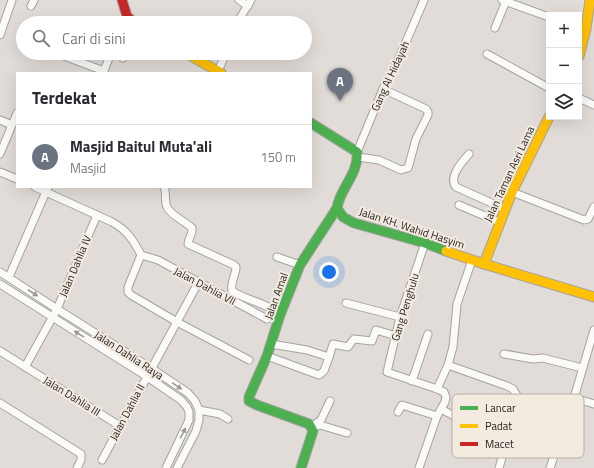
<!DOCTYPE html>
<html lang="id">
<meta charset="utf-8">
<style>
:root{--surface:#fff;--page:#f7f7f7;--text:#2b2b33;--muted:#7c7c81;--line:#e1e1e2;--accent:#b45309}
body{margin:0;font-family:"Titillium Web",sans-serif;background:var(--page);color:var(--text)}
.controls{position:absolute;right:12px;top:12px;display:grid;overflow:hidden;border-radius:0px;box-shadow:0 4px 16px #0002}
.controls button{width:36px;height:36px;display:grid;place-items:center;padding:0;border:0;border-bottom:1px solid var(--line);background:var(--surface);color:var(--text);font:20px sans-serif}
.you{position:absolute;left:329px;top:272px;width:14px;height:14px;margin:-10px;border:3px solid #fff;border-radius:50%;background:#1a73e8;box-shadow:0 0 0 6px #1a73e833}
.badge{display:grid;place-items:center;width:26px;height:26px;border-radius:50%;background:var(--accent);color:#fff;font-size:13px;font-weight:700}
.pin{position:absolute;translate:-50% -33px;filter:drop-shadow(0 1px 2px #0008)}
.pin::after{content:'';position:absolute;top:21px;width:14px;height:12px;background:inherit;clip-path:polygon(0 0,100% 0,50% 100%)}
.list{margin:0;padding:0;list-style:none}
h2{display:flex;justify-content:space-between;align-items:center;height:52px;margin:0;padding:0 16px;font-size:17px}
h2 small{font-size:13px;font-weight:400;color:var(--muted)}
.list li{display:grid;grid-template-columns:26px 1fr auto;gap:12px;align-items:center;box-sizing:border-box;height:64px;padding:0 16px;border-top:1px solid var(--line)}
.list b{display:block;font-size:15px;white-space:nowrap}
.list p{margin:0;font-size:13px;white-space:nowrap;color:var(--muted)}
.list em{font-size:13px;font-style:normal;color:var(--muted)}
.icon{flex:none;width:22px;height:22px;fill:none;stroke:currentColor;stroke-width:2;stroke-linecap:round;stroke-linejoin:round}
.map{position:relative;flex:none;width:594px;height:468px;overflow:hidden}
.search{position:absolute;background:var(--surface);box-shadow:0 4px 16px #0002;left:16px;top:16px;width:296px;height:44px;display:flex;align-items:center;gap:10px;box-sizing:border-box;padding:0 14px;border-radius:22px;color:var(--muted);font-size:15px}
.panel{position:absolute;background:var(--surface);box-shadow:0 4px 16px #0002;left:16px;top:72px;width:296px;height:116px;border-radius:0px}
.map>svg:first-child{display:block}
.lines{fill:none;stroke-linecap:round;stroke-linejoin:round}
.street-casing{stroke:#a6a29e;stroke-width:9}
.fast-casing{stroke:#a6a29e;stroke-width:11}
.slow-casing{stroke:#a6a29e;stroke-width:11}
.jam-casing{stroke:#a6a29e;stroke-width:11}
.street{stroke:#fafaf9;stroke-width:7}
.fast{stroke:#4caf50;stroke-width:9}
.slow{stroke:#ffc107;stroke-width:9}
.jam{stroke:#c62828;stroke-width:9}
.oneway{fill:#9b9a97}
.labels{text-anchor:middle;stroke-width:4;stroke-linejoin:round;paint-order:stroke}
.street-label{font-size:11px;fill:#272420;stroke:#f3ebe0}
.key{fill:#f3ebe0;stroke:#b6afa6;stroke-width:1}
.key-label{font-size:11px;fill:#272420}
</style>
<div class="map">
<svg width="594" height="468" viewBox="0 0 594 468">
<rect width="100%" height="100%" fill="#e1dcd7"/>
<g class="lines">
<!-- street casing -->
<g class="street-casing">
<g id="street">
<polyline points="239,0 248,6"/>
<polyline points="502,0 549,17"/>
<polyline points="31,6 34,0"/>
<polyline points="237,23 251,0"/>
<polyline points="495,28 506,1"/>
<polyline points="0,35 12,0"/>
<polyline points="56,53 104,71"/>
<polyline points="487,54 549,88"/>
<polyline points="123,58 125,53"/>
<polyline points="218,71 226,53"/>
<polyline points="103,73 111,53"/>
<polyline points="579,98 594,105"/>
<polyline points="0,120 12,125"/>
<polyline points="357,152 383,89 399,58 424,0"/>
<polyline points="0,154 17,113"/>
<path d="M469,154C462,162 448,177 456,187L505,209"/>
<polyline points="358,157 379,160 401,170 408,168 416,139 428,115 428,112 426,109 383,89"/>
<polyline points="0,172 17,179"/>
<path d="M35,187L112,222C127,230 134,241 141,255L128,287V292L131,295L177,322L249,360"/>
<path d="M164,187C167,193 164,201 167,207C171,216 185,221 192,228C193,235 188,238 188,244L234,265L236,267C236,275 230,282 232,291C247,301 266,302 280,315"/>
<polyline points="512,192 584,220 588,219 594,207"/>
<polyline points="459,205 499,222"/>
<polyline points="141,255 158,260 267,319"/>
<polyline points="277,257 300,265"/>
<polyline points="0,272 57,309 151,368 188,393 195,401 199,410 199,420 196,431 177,468"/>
<polyline points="9,277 48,187"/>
<polyline points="0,284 146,376 181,400 187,407 189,412 189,420 166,468"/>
<polyline points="346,303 400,317"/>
<polyline points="271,344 307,350 329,357 333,344 348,347 354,339 372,341 376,330 396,336"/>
<polyline points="0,351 120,426"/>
<polyline points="504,354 533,359 543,358 582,368"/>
<polyline points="267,356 319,375 324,371 329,357"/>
<polyline points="448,365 507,386 513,389 519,399 499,468"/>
<polyline points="25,367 57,309 97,215"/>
<polyline points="412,381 428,334"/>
<polyline points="437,389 448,365 453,347 457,304 472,260"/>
<polyline points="574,398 594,404"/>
<polyline points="519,399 566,421"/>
<polyline points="0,403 81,454 81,460 77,468"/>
<polyline points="441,409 469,424 509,435"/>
<polyline points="199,410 220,414 228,419"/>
<polyline points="398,412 402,405 437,416"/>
<polyline points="314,425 321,420 330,401"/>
<polyline points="311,428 320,425 347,433"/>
<polyline points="507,442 554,456"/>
<polyline points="102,460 198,283"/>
<polyline points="419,468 437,416 445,402 446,397 444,392 437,389 387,372 400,317 425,243"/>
<polyline points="550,468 574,398 594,330"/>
</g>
</g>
<!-- fast casing -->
<g class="fast-casing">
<g id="fast">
<path d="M311,123L357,152C359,174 340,188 337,208L343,217L354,223L425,243L446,251"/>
<polyline points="301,468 313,431 309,424 257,405 249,401 249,397 267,356 280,315 300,265 337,208"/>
</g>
</g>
<!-- slow casing -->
<g class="slow-casing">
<g id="slow">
<polyline points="186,53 221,73"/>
<polyline points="579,56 586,29 590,0"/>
<polyline points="446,251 484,264 594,297"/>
<polyline points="484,264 512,192 549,117"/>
</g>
</g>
<!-- jam casing -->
<g class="jam-casing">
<polyline id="jam" points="122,0 127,16 134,23"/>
</g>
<!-- street -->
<use href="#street" class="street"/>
<!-- fast -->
<use href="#fast" class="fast"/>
<!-- slow -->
<use href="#slow" class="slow"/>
<!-- jam -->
<use href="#jam" class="jam"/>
</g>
<!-- one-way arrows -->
<defs><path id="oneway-solid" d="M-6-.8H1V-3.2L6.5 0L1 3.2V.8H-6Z"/></defs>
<g class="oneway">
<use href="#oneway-solid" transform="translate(33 293) rotate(33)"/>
<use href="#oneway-solid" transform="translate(79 334) rotate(-148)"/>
<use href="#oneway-solid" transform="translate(177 386) rotate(35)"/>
<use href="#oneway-solid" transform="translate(183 433) rotate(-63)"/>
</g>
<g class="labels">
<!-- street labels -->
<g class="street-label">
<text transform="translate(390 76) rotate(-65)" y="4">Gang Al Hidayah</text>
<text transform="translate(509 174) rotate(-65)" y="4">Jalan Taman Asri Lama</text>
<text transform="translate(412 228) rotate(18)" y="4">Jalan KH. Wahid Hasyim</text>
<text transform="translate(75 266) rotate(-67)" y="4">Jalan Dahlia IV</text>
<text transform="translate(205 286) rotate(28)" y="4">Jalan Dahlia VII</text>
<text transform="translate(276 296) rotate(-70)" y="4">Jalan Amal</text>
<text transform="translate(405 307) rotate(-73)" y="4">Gang Penghulu</text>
<text transform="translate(129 355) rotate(33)" y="4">Jalan Dahlia Raya</text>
<text transform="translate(72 396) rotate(32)" y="4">Jalan Dahlia III</text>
<text transform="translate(127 412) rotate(-62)" y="4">Jalan Dahlia II</text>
</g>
</g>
<!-- legend -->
<rect x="452" y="394" width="132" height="64" rx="6" class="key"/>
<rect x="460" y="406" width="18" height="4" fill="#4caf50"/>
<rect x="460" y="424" width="18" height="4" fill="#ffc107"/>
<rect x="460" y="442" width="18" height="4" fill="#c62828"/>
<g class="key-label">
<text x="485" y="412">Lancar</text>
<text x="485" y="430">Padat</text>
<text x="485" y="448">Macet</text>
</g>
</svg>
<div class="controls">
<button>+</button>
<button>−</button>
<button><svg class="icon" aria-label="layers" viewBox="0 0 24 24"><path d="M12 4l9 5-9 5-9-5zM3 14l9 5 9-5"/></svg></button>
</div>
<div class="you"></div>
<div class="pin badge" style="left:340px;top:101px;background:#6b7280">A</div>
<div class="search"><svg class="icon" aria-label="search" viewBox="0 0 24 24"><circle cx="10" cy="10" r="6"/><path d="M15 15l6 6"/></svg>Cari di sini</div>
<section class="panel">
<h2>Terdekat<small></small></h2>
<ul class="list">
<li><span class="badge" style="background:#6b7280">A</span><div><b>Masjid Baitul Muta'ali</b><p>Masjid</p></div><em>150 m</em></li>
</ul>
</section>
</div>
